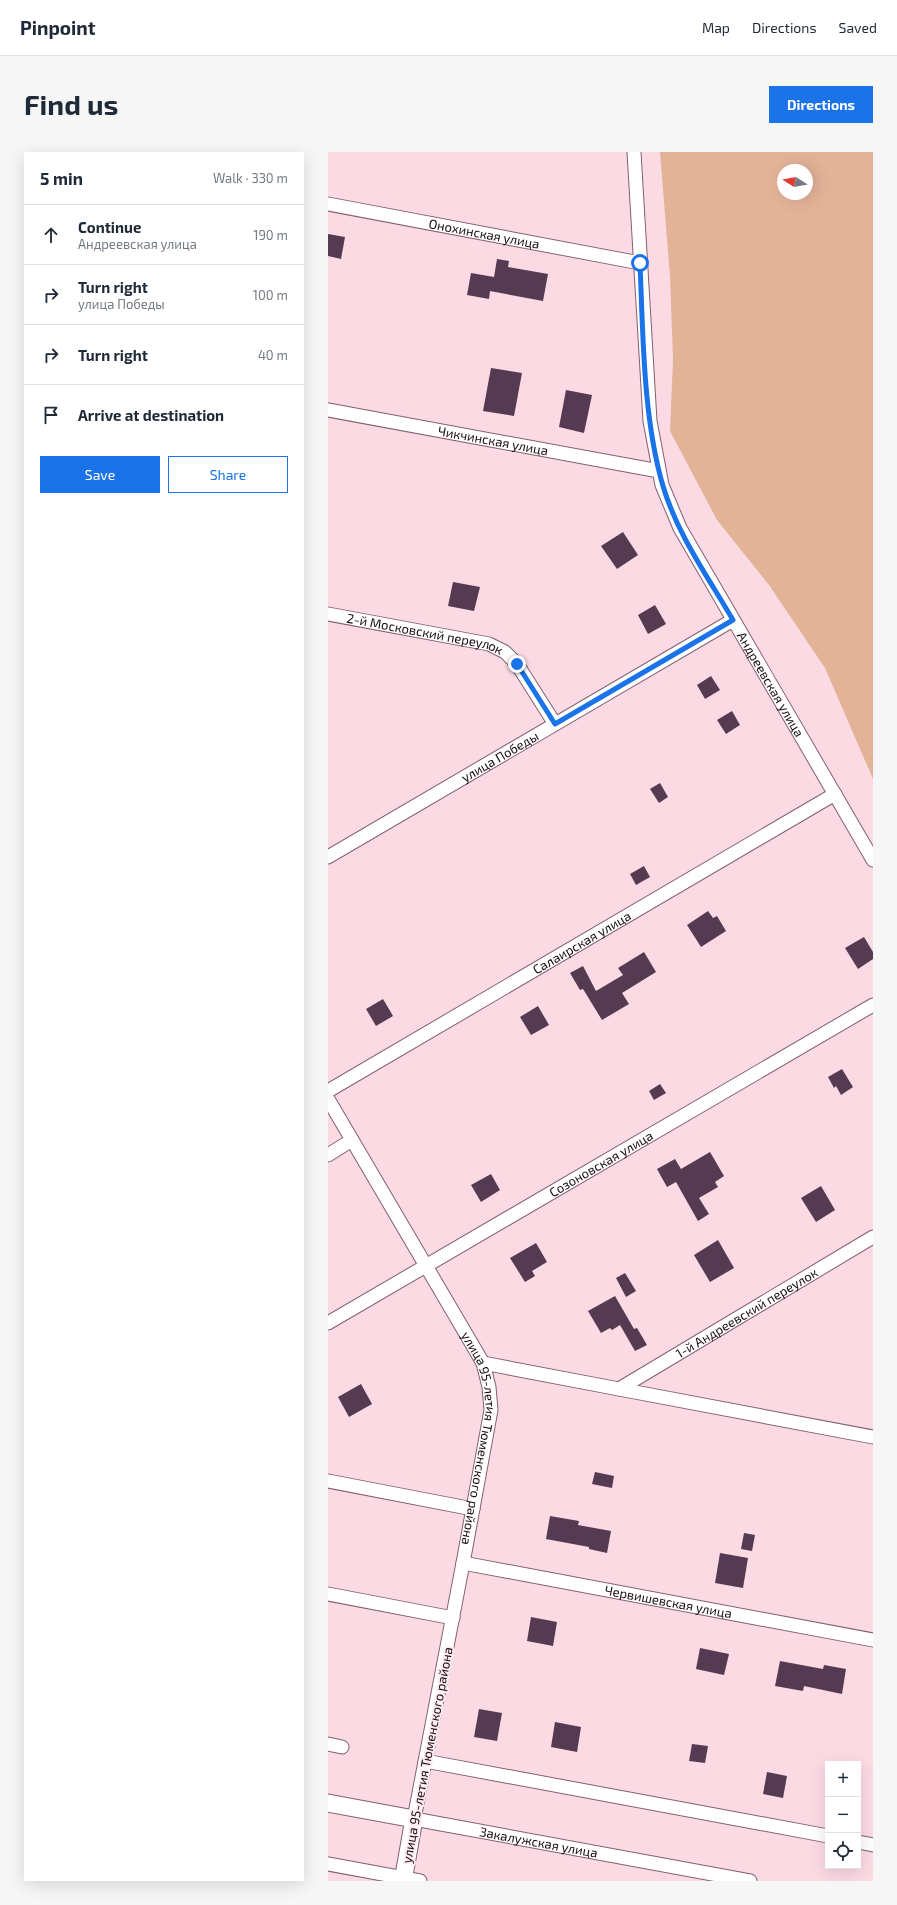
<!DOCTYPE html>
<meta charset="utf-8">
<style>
:root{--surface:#fff;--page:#f6f6f7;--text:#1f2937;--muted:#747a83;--line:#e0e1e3;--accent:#1a73e8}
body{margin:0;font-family:"Exo 2",sans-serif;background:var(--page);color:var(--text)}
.controls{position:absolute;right:12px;bottom:12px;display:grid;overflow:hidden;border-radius:0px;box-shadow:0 4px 16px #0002}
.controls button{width:36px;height:36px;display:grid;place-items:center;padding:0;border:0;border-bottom:1px solid var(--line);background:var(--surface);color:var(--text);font:20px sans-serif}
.compass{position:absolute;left:449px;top:12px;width:36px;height:36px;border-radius:50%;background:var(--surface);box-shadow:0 4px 16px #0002;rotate:281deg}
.stop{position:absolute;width:12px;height:12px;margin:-9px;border:3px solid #1a73e8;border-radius:50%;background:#fff}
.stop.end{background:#1a73e8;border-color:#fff;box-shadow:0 1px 4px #0008}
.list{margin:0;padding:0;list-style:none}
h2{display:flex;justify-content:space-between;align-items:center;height:52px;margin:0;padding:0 16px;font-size:17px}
h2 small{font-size:13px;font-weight:400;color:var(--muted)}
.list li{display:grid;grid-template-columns:26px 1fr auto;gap:12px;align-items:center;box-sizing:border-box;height:60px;padding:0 16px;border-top:1px solid var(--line)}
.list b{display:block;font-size:15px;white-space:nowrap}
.list p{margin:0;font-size:13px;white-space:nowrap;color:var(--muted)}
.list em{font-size:13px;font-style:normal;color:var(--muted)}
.actions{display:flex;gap:8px;padding:12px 16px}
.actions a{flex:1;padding:9px 0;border:1px solid var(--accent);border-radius:0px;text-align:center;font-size:14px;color:var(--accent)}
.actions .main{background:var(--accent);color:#fff}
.icon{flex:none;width:22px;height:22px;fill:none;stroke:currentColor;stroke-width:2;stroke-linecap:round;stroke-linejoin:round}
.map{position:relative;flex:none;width:545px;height:1729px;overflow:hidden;border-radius:0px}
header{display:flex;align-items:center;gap:24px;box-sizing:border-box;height:56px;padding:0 20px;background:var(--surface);border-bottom:1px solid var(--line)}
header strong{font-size:19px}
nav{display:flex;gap:22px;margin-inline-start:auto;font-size:14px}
.intro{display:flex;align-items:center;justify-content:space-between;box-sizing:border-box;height:96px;padding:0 24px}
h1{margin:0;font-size:28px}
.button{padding:10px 18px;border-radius:0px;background:var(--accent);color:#fff;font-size:14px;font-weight:700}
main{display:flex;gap:24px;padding:0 24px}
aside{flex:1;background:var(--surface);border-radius:0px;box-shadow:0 4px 16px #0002}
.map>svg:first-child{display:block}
.green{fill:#e3b398;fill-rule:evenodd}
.building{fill:#543b51}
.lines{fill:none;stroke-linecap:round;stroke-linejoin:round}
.minor-casing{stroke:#83606b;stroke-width:15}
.tertiary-casing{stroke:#83606b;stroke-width:19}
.minor{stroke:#fff;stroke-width:13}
.tertiary{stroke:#fff;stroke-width:17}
.route{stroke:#1a73e8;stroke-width:5}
.labels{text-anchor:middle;stroke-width:4;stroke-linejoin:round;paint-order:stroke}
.street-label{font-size:13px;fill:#190c10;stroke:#fdecf1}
</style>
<header>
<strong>Pinpoint</strong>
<nav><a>Map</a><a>Directions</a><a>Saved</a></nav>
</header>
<div class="intro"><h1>Find us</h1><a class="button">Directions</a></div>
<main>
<aside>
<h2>5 min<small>Walk · 330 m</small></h2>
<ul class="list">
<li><svg class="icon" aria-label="ahead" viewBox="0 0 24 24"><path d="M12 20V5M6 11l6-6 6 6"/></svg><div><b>Continue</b><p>Андреевская улица</p></div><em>190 m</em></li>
<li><svg class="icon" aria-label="right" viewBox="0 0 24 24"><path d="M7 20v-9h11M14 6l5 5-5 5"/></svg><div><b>Turn right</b><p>улица Победы</p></div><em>100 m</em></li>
<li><svg class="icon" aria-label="right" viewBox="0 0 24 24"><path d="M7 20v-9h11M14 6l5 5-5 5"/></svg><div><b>Turn right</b></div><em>40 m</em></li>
<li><svg class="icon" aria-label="arrive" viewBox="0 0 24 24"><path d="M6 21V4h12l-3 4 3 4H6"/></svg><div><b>Arrive at destination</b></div></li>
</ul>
<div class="actions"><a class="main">Save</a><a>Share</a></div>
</aside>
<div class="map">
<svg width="545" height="1729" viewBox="0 0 545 1729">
<rect width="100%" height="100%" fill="#fbdae4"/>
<!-- green -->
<path class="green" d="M332,0H545V627L497,516L441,433L389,368L342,279L345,208L342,124ZM455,18H479V42H455Z"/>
<!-- building -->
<g class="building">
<polygon points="0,82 17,85 13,107 0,104"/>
<polygon points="169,107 181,109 180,115 220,122 215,149 162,139 161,147 139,143 143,121 166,125"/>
<polygon points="163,216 194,221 186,264 155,259"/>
<polygon points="238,238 264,243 256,281 231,275"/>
<polygon points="295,380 310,403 289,417 273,394"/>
<polygon points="125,430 152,435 146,459 120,454"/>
<polygon points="327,453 338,472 320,482 310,463"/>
<polygon points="383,524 392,538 377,547 369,533"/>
<polygon points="404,559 412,573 398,582 389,568"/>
<polygon points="332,631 340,645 331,651 322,637"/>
<polygon points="316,714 322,725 308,733 302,722"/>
<polygon points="380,759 385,766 389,764 398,779 373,795 359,773"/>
<polygon points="536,785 545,800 545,807 530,817 517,796"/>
<polygon points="316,800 328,820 294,841 301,852 274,868 255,837 252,838 242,821 255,814 268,839 295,823 290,816"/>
<polygon points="55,847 65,864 48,874 38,857"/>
<polygon points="210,854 221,873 203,883 192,865"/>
<polygon points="514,917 525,935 513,943 508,934 506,936 500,925"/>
<polygon points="332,932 338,941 326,948 321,939"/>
<polygon points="382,1000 396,1024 387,1030 390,1035 371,1046 381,1062 370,1069 348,1030 339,1035 329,1017 347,1007 353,1017"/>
<polygon points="163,1022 172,1038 153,1050 143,1033"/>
<polygon points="493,1034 507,1058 488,1070 473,1046"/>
<polygon points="390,1088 406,1116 382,1130 366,1103"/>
<polygon points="208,1091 219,1110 204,1119 207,1124 197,1130 182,1106"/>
<polygon points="297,1121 308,1139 298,1145 288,1126"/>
<polygon points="287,1144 306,1177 309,1176 319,1193 307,1199 292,1173 284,1178 282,1176 273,1181 260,1159"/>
<polygon points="33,1232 44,1252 21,1265 10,1245"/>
<polygon points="267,1320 286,1324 284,1336 264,1332"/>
<polygon points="222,1364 251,1369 250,1373 283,1379 279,1401 261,1397 261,1395 218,1387"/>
<polygon points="416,1381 427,1383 424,1399 413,1397"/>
<polygon points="392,1401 420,1406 415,1436 387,1431"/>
<polygon points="203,1465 229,1470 225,1494 199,1489"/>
<polygon points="372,1496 401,1502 396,1523 368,1517"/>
<polygon points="452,1509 495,1517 496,1513 518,1517 514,1542 476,1534 475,1539 447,1534"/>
<polygon points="151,1557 174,1561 169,1589 146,1585"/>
<polygon points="227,1570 253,1575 249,1600 223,1595"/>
<polygon points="364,1592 380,1594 377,1611 361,1609"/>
<polygon points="439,1620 459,1624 455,1646 435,1642"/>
</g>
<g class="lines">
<!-- minor casing -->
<g class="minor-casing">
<g id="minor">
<path id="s1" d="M306,0L322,269L334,333L352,376L545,708"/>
<path id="s2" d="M0,52L312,111"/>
<path id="s3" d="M0,258L331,319"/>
<path id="s4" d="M0,462L161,492L177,500L189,512L227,572"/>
<path id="s5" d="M0,705L405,468"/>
<path id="s6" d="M0,939L507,642"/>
<path id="s7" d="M0,947L155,1211L161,1235L163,1258L135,1411L86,1667L422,1729"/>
<polyline points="0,1003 24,988"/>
<path id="s8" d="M0,1171L545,853"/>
<path id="s9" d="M155,1211L291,1237L545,1085"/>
<polyline points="291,1237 545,1285"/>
<polyline points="0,1329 145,1357"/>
<path id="s10" d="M135,1411L545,1488"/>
<polyline points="0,1442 125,1466"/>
<polyline points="0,1592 14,1595"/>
<polyline points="97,1609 500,1684"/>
<polyline points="530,1690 545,1693"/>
<polyline points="0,1712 92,1729"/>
</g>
</g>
<!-- tertiary casing -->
<g class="tertiary-casing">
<polyline id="tertiary" points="0,1651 86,1667 75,1729"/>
</g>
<!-- minor -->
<use href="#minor" class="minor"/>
<!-- tertiary -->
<use href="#tertiary" class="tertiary"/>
</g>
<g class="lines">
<!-- route -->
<path class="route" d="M189,512L227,572L405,468C380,425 349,382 335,334C315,266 315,182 312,111"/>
</g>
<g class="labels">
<!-- street labels -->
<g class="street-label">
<text dy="5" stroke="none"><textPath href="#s2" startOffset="159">Онохинская улица</textPath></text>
<text dy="5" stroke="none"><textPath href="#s3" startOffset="168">Чикчинская улица</textPath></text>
<text dy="5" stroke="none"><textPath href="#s4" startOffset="99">2-й Московский переулок</textPath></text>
<text dy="5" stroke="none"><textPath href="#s1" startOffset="562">Андреевская улица</textPath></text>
<text dy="5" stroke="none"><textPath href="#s5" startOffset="199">улица Победы</textPath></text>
<text dy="5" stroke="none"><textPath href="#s6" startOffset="294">Салаирская улица</textPath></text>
<text dy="5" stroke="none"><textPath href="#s8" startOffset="316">Созоновская улица</textPath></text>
<text dy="5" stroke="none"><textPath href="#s9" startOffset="287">1-й Андреевский переулок</textPath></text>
<text dy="5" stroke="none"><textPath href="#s7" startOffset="381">улица 95-летия Тюменского района</textPath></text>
<text dy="5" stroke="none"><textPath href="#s10" startOffset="209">Червишевская улица</textPath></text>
<text transform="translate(99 1603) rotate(-79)" y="5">улица 95-летия Тюменского района</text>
<text dy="5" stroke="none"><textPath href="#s7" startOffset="897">Закалужская улица</textPath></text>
</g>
</g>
</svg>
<div class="controls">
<button>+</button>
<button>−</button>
<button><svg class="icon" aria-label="locate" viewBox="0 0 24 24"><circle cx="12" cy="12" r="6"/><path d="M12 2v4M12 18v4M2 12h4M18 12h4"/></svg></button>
</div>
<svg class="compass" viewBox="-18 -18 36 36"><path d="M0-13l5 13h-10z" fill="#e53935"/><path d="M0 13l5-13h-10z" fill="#747a83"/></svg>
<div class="stop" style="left:312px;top:111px"></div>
<div class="stop end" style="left:189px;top:512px"></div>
</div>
</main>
